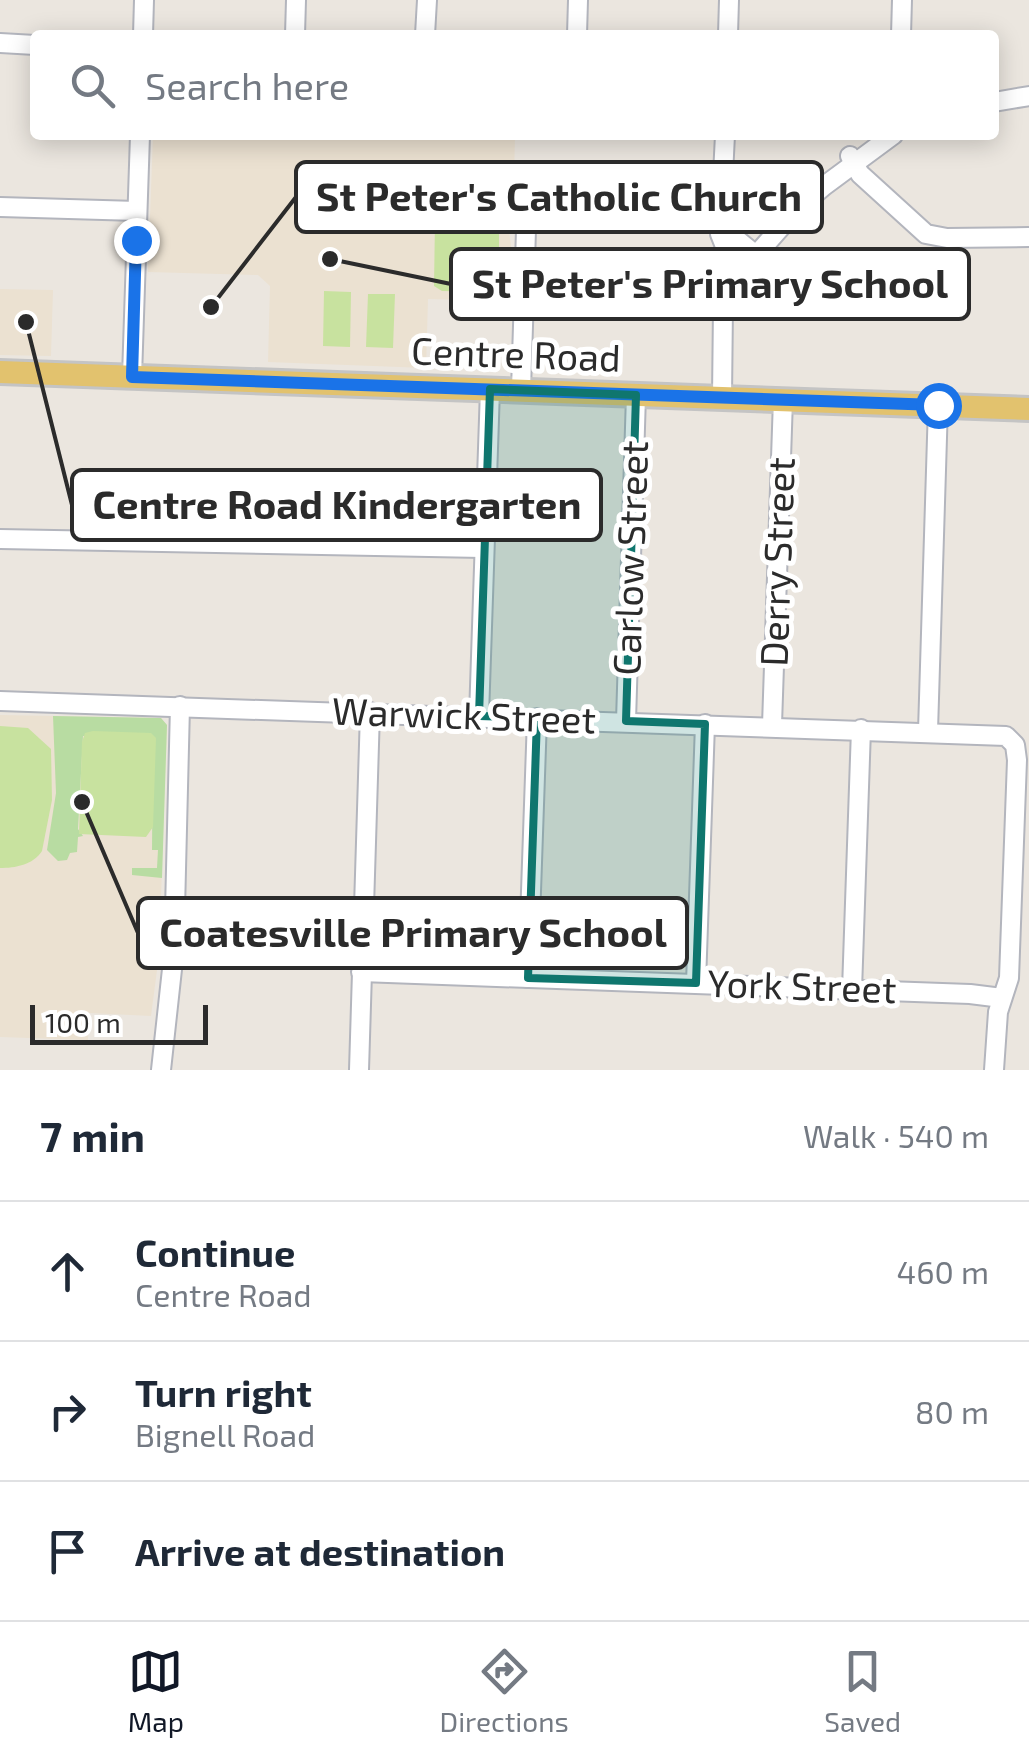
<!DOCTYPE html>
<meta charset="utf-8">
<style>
:root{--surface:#fff;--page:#f2f2f3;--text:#1f2937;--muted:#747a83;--line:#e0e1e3;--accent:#111827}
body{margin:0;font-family:"Exo 2",sans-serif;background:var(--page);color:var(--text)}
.scale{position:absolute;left:30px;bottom:25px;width:178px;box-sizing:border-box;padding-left:10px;border:5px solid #2b2b2b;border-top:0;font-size:28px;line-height:35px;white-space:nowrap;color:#2b2b2b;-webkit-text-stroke:8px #fff;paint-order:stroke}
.stop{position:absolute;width:30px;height:30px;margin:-22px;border:8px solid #1a73e8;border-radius:50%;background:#fff}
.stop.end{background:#1a73e8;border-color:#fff;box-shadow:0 2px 10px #0008}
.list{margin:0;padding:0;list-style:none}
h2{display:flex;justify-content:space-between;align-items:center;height:130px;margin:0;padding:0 40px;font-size:42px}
h2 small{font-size:32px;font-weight:400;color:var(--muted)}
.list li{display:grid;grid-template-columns:65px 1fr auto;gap:30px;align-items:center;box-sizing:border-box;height:140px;padding:0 40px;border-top:2px solid var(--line)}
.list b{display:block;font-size:38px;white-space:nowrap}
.list p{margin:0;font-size:32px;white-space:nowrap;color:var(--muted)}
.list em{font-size:32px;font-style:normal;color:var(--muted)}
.icon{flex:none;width:55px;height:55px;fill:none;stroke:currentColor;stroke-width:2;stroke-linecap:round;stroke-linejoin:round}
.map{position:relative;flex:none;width:1029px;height:1070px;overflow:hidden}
.search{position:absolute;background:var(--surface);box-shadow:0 5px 25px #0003;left:30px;right:30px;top:30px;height:110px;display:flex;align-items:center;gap:25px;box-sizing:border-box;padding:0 35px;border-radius:10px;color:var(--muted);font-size:38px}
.sheet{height:550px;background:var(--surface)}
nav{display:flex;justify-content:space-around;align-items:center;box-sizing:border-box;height:140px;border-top:2px solid var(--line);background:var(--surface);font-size:28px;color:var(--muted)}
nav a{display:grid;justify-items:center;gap:5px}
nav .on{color:var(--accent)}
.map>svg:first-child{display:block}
.education{fill:#ebe1d1}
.green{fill:#b8dca2}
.pitch{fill:#c8e29f}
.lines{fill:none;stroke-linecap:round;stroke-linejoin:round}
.minor-casing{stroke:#b3b5bd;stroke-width:22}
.major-casing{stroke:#c4c4c4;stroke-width:28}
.minor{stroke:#fff;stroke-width:18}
.major{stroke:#e2c26e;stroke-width:22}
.route{stroke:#1a73e8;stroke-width:12}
.marked{fill:#0f766e;fill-opacity:0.2;stroke:#0f766e;stroke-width:8;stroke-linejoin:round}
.labels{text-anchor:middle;stroke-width:10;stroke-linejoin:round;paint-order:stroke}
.street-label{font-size:38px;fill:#2b2b2b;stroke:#fff}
.leader{fill:none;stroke:#2b2b2b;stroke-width:4}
.callout-dot{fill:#2b2b2b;stroke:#fff;stroke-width:4}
.callout{fill:#fff;stroke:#2b2b2b;stroke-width:4}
.callout-label{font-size:40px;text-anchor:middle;font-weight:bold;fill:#2b2b2b}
</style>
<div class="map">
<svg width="1029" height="1070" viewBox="0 0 1029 1070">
<rect width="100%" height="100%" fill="#ebe6df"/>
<!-- education -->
<g class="education">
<polygon points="153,135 515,135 514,180 508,180 507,216 511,246 510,301 428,299 426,368 268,362 270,286 258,275 148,272"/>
<polygon points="0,289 53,290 51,356 0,355"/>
<polygon points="0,715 161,718 167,725 159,955 151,1016 89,1013 88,1040 0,1037"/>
</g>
<!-- green -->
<polygon class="green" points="53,716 161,718 167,725 162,878 132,875 132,868 157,868 158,850 152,850 153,735 83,736 78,829 83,836 78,837 77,852 70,853 67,860 58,861 47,850 56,793"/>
<!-- pitch -->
<g class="pitch">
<polygon points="444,213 492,214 499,219 499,285 493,292 442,291 434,286 435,220"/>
<polygon points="324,291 351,292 350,347 323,346"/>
<polygon points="368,294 395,294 393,348 366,347"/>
<path d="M0,726L28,728L51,749L52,800L42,851C33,865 15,868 0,868Z"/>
<polygon points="93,731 151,733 156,738 153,827 146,837 79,834 82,742 85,733"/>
</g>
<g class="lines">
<!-- minor casing -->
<g class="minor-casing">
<g id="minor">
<polyline points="143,35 144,0"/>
<polyline points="295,35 296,0"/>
<polyline points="425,35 427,0"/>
<polyline points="577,35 578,0"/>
<polyline points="728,35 729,0"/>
<polyline points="901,35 902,0"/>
<polyline points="0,43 35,45"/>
<polyline points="994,102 1029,96"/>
<polyline points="725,135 720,234 726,249 745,265"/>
<polyline points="850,156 860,174 926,234 947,238 1029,237"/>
<polyline points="0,207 137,211"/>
<polyline points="723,219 730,234 757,256"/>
<polyline points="132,377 140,135"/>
<polyline points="521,390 527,198"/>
<polyline points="722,397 723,307 737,277 795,211 824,186 893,135"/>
<polyline points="0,539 483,548"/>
<polyline points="0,701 1006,736 1015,745 1017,760 1009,978 998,1012 994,1070"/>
<polyline points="479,716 490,389"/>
<polyline points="626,721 636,395"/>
<polyline points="772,725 783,399"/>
<polyline points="928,731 938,405"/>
<polyline points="361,972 970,994 1002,998"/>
<polyline points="528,978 537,718"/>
<polyline points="696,983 705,724"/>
<polyline points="852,990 861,729"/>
<polyline points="161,1070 174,951 180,706"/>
<polyline points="359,1070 370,712"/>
</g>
</g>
<!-- major casing -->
<g class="major-casing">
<polyline id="major" points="0,372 1029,409"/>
</g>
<!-- minor -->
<use href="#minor" class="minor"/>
<!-- major -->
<use href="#major" class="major"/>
</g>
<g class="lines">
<!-- route -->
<polyline class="route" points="136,240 132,377 938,405"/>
</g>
<!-- marked area -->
<path class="marked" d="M490,389L636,395L626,721L705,724L696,983L528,978L537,718L479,716Z"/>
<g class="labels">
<!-- street labels -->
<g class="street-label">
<text transform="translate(516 355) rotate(2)" y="13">Centre Road</text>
<text transform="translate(631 558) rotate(-88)" y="13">Carlow Street</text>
<text transform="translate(778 562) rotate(-88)" y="13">Derry Street</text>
<text transform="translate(464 716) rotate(2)" y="13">Warwick Street</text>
<text transform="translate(802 987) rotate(2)" y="13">York Street</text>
</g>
</g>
<!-- callouts -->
<path class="leader" d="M211 307L296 197M330 259L451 284M26 322L72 505M82 802L138 933"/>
<g class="callout-dot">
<circle cx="211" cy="307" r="10"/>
<circle cx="330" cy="259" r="10"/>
<circle cx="26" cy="322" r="10"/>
<circle cx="82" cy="802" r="10"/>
</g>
<g class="callout">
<rect x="296" y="162" width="526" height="70" rx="10"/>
<rect x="451" y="249" width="518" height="70" rx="10"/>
<rect x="72" y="470" width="529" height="70" rx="10"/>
<rect x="138" y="898" width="549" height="70" rx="10"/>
</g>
<g class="callout-label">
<text x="559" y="211">St Peter's Catholic Church</text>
<text x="710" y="298">St Peter's Primary School</text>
<text x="337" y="519">Centre Road Kindergarten</text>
<text x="413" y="947">Coatesville Primary School</text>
</g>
</svg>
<div class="scale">100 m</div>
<div class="stop" style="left:938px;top:405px"></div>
<div class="stop end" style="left:136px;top:240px"></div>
<div class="search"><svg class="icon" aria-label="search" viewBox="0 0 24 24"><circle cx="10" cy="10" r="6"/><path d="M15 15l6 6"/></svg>Search here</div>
</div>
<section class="sheet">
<h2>7 min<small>Walk · 540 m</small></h2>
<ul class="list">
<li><svg class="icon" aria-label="ahead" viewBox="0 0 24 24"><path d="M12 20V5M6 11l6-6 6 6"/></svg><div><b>Continue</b><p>Centre Road</p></div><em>460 m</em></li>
<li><svg class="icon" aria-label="right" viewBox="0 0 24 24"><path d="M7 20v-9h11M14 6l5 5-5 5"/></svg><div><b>Turn right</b><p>Bignell Road</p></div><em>80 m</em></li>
<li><svg class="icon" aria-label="arrive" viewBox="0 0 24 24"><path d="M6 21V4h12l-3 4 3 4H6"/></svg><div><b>Arrive at destination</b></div></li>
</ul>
</section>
<nav>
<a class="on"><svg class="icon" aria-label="map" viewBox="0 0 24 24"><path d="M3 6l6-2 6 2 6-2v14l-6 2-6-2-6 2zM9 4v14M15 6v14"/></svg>Map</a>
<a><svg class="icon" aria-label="directions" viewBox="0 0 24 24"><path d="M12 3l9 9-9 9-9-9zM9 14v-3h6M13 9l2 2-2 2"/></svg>Directions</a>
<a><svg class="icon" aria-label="saved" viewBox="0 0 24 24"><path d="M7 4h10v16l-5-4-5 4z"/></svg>Saved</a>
</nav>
